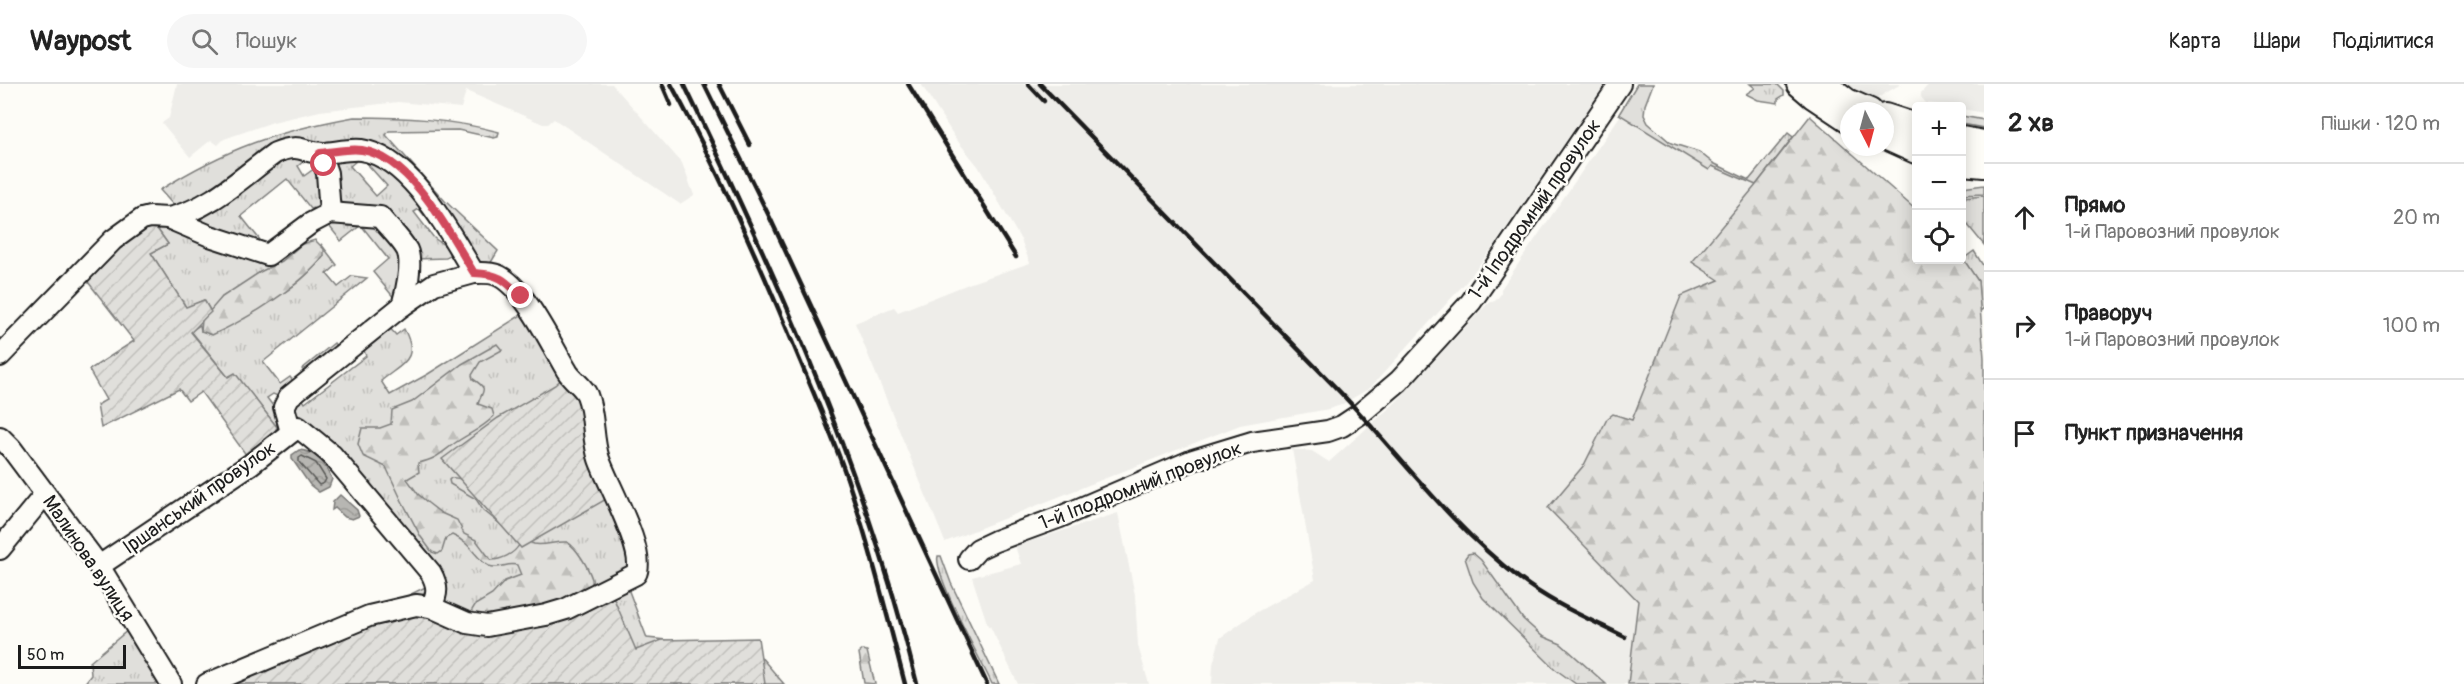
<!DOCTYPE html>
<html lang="uk">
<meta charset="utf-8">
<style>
:root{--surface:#fff;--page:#f6f6f6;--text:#222;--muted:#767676;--line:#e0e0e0}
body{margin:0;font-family:Pangolin,sans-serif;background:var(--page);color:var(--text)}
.controls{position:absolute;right:18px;top:18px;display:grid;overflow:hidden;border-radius:6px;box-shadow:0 3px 15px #0003}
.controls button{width:54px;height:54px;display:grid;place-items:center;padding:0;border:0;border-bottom:2px solid var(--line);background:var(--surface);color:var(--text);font:30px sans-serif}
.compass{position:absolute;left:1840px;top:18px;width:54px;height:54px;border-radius:50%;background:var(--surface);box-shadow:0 3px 15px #0003;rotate:174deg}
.scale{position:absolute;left:18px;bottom:15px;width:108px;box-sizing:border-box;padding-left:6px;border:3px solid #1c1c1c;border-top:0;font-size:16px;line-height:21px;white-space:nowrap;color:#1c1c1c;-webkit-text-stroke:4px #fdfcf7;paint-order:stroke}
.stop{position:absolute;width:18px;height:18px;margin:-14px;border:4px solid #d1495b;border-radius:50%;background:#fff}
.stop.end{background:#d1495b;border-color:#fff;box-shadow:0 2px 6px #0008}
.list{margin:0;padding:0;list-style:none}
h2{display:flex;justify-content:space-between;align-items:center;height:78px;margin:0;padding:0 24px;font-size:26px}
h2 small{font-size:20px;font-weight:400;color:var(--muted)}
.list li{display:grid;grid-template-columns:39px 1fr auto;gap:18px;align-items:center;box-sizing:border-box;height:108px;padding:0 24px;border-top:2px solid var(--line)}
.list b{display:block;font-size:22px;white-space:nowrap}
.list p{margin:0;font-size:20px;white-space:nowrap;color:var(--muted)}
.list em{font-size:20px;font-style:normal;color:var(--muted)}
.icon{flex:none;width:33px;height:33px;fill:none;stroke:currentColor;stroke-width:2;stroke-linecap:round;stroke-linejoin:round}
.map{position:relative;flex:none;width:1984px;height:600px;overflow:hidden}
header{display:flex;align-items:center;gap:36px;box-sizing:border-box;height:84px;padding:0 30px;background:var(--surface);border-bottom:2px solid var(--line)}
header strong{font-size:28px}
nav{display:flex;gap:33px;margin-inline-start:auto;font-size:21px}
.search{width:420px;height:54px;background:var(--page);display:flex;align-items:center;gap:15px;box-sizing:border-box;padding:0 21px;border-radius:33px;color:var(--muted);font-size:22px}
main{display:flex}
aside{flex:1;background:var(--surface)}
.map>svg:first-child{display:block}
.built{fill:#eeede9}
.grass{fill:url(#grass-tufts);stroke:#7e7e7c;stroke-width:1.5;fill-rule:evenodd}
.forest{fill:url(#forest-firs);stroke:#7e7e7c;stroke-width:1.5}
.garden{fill:url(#garden-furrows);stroke:#7e7e7c;stroke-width:1.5}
.water{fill:url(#water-waves);stroke:#797876;stroke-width:1.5}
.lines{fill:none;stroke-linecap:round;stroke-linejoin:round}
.shore{stroke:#5a5a58;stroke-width:1.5}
.minor-casing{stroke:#1c1c1c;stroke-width:24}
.major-casing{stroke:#1c1c1c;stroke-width:28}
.minor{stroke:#fdfcf7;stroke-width:20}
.major{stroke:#fdfcf7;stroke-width:24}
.rail{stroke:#1c1c1c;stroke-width:4.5}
.route{stroke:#d1495b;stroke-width:8}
.labels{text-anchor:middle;stroke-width:5;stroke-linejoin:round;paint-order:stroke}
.street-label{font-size:20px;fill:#1c1c1c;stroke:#fdfcf7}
</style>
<header>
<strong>Waypost</strong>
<div class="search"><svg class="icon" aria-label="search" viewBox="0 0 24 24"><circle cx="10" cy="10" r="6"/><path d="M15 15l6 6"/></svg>Пошук</div>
<nav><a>Карта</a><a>Шари</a><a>Поділитися</a></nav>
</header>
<main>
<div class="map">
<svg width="1984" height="600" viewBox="0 0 1984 600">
<defs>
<pattern id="grass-tufts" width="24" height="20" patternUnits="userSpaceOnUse" patternTransform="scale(1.5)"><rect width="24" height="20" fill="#e0dfdb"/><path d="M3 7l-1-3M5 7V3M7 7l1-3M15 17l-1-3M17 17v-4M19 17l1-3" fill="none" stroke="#c0bfbb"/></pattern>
<pattern id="forest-firs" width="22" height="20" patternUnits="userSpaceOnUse" patternTransform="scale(1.5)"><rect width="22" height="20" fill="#e0dfdb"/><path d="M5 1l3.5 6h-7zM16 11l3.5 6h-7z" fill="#c0bfbb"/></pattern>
<pattern id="garden-furrows" width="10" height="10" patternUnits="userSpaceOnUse" patternTransform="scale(1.5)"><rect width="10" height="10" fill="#e0dfdb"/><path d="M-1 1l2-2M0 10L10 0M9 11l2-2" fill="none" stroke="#c0bfbb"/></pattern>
<pattern id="water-waves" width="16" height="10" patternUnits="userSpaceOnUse" patternTransform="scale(1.5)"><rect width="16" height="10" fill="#b7b6b2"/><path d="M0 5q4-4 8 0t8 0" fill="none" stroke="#9d9c98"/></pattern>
</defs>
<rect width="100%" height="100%" fill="#fdfcf7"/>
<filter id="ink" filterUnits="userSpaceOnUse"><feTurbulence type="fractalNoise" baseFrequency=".0167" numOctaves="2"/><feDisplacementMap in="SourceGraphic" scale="12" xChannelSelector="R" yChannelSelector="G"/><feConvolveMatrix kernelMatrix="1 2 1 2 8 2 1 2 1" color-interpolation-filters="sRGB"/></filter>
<g filter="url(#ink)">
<!-- built -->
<g class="built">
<polygon points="177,0 612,0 682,79 694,111 680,120 554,35 548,40 543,40 466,7 461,24 398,18 320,27 273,38 224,55 218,61 211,56 190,73 162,39 169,34"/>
<polygon points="921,0 1605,0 1493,163 1466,198 1370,304 1341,321 1329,325 1240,341 945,458 855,239 894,223 898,228 971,199 1030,179 1021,156 978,82 956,55"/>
<polygon points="1844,0 1901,0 1874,16"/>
<polygon points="1929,0 1984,0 1984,29 1962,25 1962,22 1926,19 1921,13 1921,9"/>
<polygon points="1620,32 1709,85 1712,82 1756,101 1692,177 1720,196 1680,212 1632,336 1613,330 1607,335 1584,381 1548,423 1638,517 1628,600 1212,600 1213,580 1220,554 1255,529 1315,496 1292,365 1312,367 1329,378 1396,318 1488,219 1495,217 1501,210 1501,205"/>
<polygon points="1118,429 1135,511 1138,562 1149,600 1018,600 990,542 988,542 972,493 1021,480 1015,462"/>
</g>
<!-- grass -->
<g class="grass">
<polygon points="1637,0 1653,0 1645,21 1644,31 1648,39 1671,59 1699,68 1713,79 1749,96 1788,49 1793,53 1756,101 1712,82 1709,86 1619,30"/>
<polygon points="1750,0 1777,0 1784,7 1784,11 1778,15 1778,19 1758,16 1746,10 1755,4"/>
<polygon points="1962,32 1984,36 1984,44 1962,40"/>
<path d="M354,33C404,33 451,35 499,48L498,53L494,54L458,46L389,47L386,51L445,117L498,167L490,180L481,183L401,83L304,60L176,124L160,106C227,64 277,47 354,33Z"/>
<polygon points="288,69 304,77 298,82 304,92 318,82 321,122 311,125 287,95 241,132 264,161 198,144 195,135"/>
<path d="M346,71C355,71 365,70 374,75C390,82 440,122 438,140L433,142L419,125L414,128L434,154L448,164L449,171L446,174L415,175L407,159L383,128C368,121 344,130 333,116L330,75ZM361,73L387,102L376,112L350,82Z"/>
<polygon points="1984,101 1984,110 1962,111 1962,104"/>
<polygon points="1984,112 1984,161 1962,134 1962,114"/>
<polygon points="376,137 403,167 395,215 373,188 388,175 361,141 341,157 326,138"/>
<polygon points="153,139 266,179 270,183 222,213 211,228 204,216 186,224 151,169 168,160"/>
<path d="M321,160L337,181L327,190L338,203L352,192L367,194L263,278L280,300L290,293L297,302L280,313L273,310L267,314L276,326L277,343L235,290L228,293L191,247L200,241L201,247C242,230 306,209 324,165Z"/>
<polygon points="1974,167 1984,183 1984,224 1980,227 1978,197 1963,175"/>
<path d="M529,226L565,292L632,472L627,502L647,554L754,565L784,600H232L231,598L442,495L291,328L299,310L305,319L366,272L362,261L387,241L396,251L404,245C420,275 404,278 381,297L390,311L428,290Z"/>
<polygon points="334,259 338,264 307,290 302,285"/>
<polygon points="1473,469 1481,476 1523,535 1542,552 1561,560 1606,600 1576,600 1555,585 1483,514 1473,498 1465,474 1468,470"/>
<path d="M938,472H941L951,499L999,600H992C982,578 933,490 938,472Z"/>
<polygon points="128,546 161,600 84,600 91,591 90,578"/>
</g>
<!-- forest -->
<g class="forest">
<polygon points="1810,32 1916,126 1916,176 1962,176 1962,173 1978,197 1984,274 1984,600 1628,600 1638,517 1548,424 1584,381 1607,335 1613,330 1632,336 1681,212 1719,196 1692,178 1756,101"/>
<path d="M315,156L324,165V172C301,202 246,236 212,251L201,247L202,236L222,213L260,188L282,177L302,160Z"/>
<path d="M497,260L502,266L480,278L472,291L473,295C490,306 482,306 478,320L492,325L494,332C482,345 469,349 455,359C441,369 437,375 418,379L419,388L407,395L418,410L428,419L441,429L457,436L464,450L476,456L491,476C501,476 514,470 519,461L516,453L483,426L476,415L450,400L449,396L451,394C478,390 509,453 534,460C545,462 556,457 567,458C577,464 588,483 592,495C593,500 591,504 588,509L502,534L469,531L475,521L492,511L505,497L521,491L517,481C507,478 500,486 489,482C476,476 472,459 452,451L446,454L442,467L438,470L432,468L421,453L401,415L386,383L363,372L358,360L362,344H380L391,340L392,326L412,318L462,280Z"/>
<polygon points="863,566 867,567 875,600 864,599 859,569"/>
</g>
<!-- garden -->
<g class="garden">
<path d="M153,139L168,160L151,169L186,223L204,216L211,228C203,235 199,241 191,248L228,293L235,289L277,343L271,355L249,375L201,308L188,317L179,305L101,344L97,321L106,316L89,286L134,257L85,194L127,154Z"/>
<polygon points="565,292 582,319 610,413 521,464 442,375 498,334 555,301"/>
<polygon points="611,508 636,566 662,556 758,554 765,600 231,600 353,543 420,529 477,548"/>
</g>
<!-- water -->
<g class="water">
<path d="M299,366C316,367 326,380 332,395L329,403L319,408L310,401L292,375V371Z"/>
<polygon points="340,411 357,426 359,432 352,435 345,433 335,424 332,426 333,418"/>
</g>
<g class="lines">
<!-- shore -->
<polygon class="shore" points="302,372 316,379 326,395 324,399 319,401 299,378 299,374"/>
<!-- minor casing -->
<g class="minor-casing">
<g id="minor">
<polyline points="320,69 327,89 330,129"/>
<path d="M168,134C209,126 242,93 275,69C302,58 301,69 324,69C336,68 349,65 361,66C411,73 450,150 474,189C481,189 490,188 497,191C524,202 552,262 567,287C572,296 583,302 587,311C595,331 592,355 599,375C607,399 647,468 636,490L566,525L546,531L487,542L467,539L431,523L416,521L369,532L207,600"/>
<polyline points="402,222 434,200 474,189"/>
<path d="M0,272L113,156L142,135L150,133L168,134L210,152L268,171L311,139L330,129L380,133C388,143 401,155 407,166C413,179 406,209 402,222L289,313L284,323L291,348"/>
<polyline points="0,353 11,364 99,482 171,600"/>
<polyline points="0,465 45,410"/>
<polyline points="969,475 978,465 995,457 1060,433 1193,376 1252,358 1328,347 1342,342 1360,330 1399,297 1471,218 1620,0"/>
<path d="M99,482L251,380L298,343L332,371L431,489C438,502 438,509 431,523"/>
</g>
</g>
<!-- major casing -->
<g class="major-casing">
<g id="major">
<polyline points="1799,0 1813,12 1849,36"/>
<polyline points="1825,0 1847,17 1870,27"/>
<polyline points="1885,32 1916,42"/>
<polyline points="1885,53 1916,67"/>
<polyline points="1962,55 1984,59"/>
<polyline points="1962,79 1984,81"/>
</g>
</g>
<!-- minor -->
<use href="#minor" class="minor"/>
<!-- major -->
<use href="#major" class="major"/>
<!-- rail -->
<g class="rail">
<polyline points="662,0 671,21"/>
<path d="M671,0C719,88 760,179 798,272C815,312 833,353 847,394C870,462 887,531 905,600"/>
<path d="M684,0C778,194 866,390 917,600"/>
<polyline points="704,0 771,136 987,600"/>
<polyline points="719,0 750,61"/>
<polyline points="908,0 1016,173"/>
<polyline points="1028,0 1044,17"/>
<path d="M1040,0C1140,103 1240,206 1340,308C1399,370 1450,441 1519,494C1551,519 1589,535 1625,553"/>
</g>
</g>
</g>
<g class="lines" filter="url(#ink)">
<!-- route -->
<path class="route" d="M324,80L320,69C334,68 348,64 362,66C412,74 450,150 474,189C499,190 504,195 521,212"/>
</g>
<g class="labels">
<!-- street labels -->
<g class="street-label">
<text transform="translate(1534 125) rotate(-55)" y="7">1-й Іподромний провулок</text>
<text transform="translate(1140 401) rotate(-21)" y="7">1-й Іподромний провулок</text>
<text transform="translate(199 413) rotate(-35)" y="7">Іршанський провулок</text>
<text transform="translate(89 474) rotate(56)" y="7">Малинова вулиця</text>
</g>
</g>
</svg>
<div class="controls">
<button>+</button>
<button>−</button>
<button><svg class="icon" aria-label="locate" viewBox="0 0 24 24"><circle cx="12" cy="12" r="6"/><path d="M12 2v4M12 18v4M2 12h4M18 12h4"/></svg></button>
</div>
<svg class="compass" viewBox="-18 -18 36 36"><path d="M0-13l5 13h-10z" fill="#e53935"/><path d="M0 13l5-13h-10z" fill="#767676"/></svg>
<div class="scale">50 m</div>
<div class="stop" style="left:324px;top:80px"></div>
<div class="stop end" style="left:521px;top:212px"></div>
</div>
<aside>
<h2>2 хв<small>Пішки · 120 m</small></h2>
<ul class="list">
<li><svg class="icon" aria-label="ahead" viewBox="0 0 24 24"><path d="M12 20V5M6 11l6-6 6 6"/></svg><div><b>Прямо</b><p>1-й Паровозний провулок</p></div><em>20 m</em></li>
<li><svg class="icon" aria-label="right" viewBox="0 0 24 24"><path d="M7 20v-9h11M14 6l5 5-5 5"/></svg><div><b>Праворуч</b><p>1-й Паровозний провулок</p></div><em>100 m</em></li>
<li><svg class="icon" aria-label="arrive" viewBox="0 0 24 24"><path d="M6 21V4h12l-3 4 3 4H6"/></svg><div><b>Пункт призначення</b></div></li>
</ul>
</aside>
</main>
